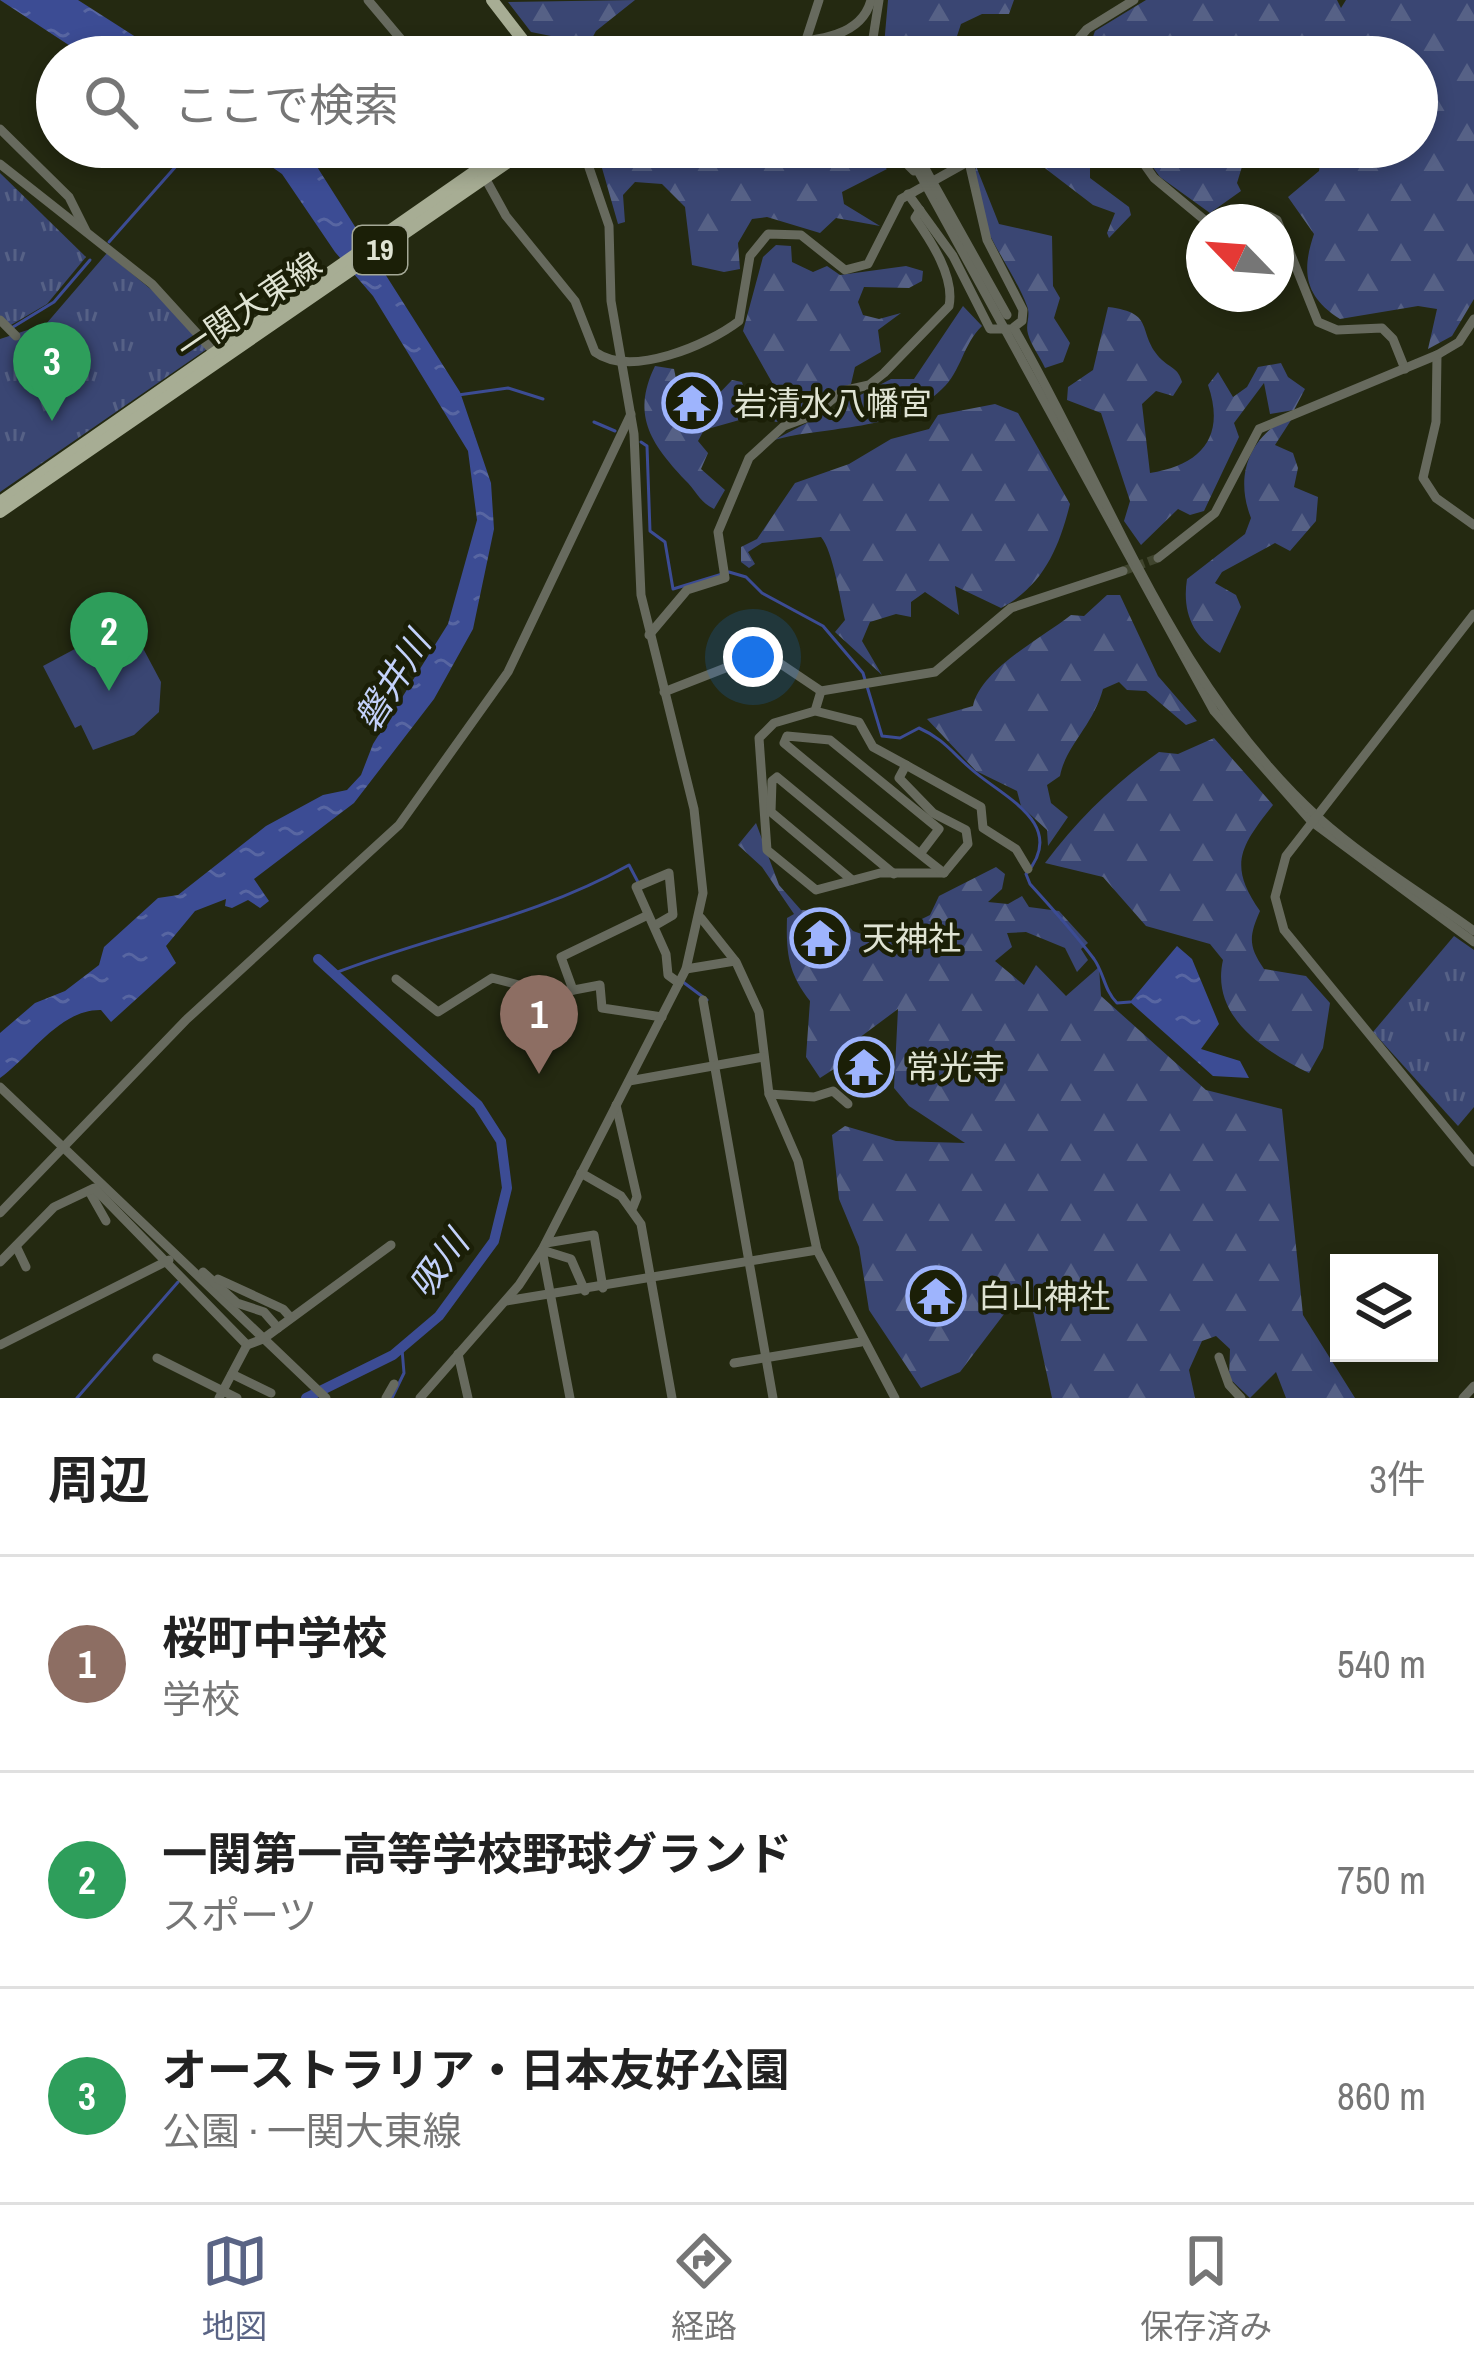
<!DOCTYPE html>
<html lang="ja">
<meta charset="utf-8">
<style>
:root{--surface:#fff;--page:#f2f2f2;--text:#222;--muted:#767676;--line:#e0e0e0;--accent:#5a6485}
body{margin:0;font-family:"Archivo Narrow","Noto Sans JP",sans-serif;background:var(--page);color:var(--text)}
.controls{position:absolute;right:36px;bottom:36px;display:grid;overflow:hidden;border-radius:0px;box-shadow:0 6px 18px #0003}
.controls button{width:108px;height:108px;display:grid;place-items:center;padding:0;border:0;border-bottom:3px solid var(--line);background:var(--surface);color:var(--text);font:60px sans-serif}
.compass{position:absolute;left:1186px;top:204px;width:108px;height:108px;border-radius:50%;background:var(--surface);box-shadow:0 6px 18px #0003;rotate:295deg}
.you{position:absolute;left:753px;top:657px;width:42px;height:42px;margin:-30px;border:9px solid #fff;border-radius:50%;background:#1a73e8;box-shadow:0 0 0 18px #1a73e833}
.badge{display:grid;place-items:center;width:78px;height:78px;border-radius:50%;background:var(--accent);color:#fff;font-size:39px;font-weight:700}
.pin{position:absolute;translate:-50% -99px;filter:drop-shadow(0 3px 6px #0008)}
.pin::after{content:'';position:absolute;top:63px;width:42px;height:36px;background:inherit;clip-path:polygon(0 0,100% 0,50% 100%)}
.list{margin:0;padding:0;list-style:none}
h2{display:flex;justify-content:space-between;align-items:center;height:156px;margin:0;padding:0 48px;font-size:51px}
h2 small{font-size:39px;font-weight:400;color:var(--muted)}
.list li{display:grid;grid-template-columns:78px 1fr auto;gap:36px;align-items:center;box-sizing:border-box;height:216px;padding:0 48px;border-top:3px solid var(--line)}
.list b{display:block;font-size:45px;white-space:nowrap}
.list p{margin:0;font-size:39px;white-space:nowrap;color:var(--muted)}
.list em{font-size:39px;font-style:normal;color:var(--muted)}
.icon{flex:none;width:66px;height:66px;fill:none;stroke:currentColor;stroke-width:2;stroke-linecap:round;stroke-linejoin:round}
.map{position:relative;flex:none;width:1474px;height:1398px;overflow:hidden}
.search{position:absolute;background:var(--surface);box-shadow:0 6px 18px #0003;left:36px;right:36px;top:36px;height:132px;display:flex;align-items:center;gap:30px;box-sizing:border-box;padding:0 42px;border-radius:66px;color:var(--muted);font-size:45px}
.sheet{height:804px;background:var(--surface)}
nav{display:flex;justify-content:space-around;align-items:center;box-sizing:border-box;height:168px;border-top:3px solid var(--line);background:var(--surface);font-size:33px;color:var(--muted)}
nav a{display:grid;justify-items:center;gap:6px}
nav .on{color:var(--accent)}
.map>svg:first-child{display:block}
.grass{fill:#3a4673}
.forest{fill:url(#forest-firs)}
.park{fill:url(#park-tufts)}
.water{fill:url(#water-ripples)}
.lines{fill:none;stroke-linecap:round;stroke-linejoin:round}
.stream{stroke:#3c4c94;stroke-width:3}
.river{stroke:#3c4c94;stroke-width:10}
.minor-tunnel{stroke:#40452e;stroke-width:9;stroke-dasharray:9 4.5;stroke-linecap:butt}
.minor{stroke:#676a5e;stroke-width:9}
.major{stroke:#a7ad94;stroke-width:12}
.labels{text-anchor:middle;stroke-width:9;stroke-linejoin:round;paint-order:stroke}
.shield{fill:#1b1f07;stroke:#a4a896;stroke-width:3}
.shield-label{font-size:30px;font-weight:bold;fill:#dfe3d3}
.street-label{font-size:33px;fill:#dfe3d3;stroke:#1b1f07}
.poi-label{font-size:33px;fill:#dfe3d3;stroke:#1b1f07;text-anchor:start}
.water-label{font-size:36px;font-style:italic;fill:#c3d1fa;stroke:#1b1f07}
</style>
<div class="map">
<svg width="1474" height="1398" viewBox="0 0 1474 1398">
<defs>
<pattern id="forest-firs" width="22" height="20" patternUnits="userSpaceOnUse" patternTransform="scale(3)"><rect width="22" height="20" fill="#3a4673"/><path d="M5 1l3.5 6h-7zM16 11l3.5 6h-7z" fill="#566186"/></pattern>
<pattern id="park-tufts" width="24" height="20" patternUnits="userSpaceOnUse" patternTransform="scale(3)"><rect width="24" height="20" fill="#3a4673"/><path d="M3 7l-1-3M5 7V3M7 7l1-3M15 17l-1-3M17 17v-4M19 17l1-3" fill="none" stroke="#566186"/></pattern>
<pattern id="water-ripples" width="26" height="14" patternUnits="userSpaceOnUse" patternTransform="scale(3)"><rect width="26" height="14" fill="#3c4c94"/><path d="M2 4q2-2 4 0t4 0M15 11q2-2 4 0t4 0" fill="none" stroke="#5866a2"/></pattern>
</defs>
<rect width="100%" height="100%" fill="#242911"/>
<!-- grass -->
<polygon class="grass" points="129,633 136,635 161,682 159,712 134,735 93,750 81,725 75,728 43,666 86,643"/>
<!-- forest -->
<g class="forest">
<polygon points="635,0 596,31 582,57 548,57 556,37 531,32 508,2"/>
<polygon points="888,0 1014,0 1009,14 982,14 961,24 950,57 883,57"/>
<path d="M1146,0H1337L1341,8L1346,0H1474V299L1452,336L1428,349L1437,309L1418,306L1340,319C1305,297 1301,272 1314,234L1288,197L1319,171L1322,147H1417V57H1086L1095,31Z"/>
<path d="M596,147H778C810,177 855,142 887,169L842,192L844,204L880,226L836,218L820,233L767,217L752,219L738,243L740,269L724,272L692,265L685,207L662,184L635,182L623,195L625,222L618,224Z"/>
<polygon points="1037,147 1082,147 1090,159 1090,178 1129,207 1131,215 1109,238 1107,233 1115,213 1093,205 1033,159"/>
<polygon points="1138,147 1248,147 1237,183 1241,191 1210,213 1160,177"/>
<path d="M976,166L999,224L1052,236L1053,286L1060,298L1054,318L1070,343L1063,362L1045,368C1040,357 1031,345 1028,334C1025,324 1031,316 1027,306C1011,263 965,214 976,166Z"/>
<polygon points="776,245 791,246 792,262 813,272 827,266 840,275 906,266 923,271 922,281 909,288 864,287 858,302 863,315 879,319 901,313 878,330 881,352 855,367 851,384 822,400 805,393 800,415 776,422 770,419 778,393 743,331 763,257"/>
<path d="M963,306L982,326C963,344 961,372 942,389C897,433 829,425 774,440L891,379H914Z"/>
<path d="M1108,307C1158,313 1135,333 1162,360C1172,369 1178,368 1182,382L1173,396L1156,391L1142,404L1150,473C1201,465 1226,437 1208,385L1218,372L1233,397L1247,387L1258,367L1281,363L1288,377L1305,389L1294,410L1270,414L1264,383L1234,423L1239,437L1204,511L1190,515L1178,509L1141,545L1124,521L1130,501L1101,413L1067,400L1068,387L1093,370Z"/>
<path d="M655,366L674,369L679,393L710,403L732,380L742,382L745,392L733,410L743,419L704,430L698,441L708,453L701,469L725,490L714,509C700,502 698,494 688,483C653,446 630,417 655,366Z"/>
<path d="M995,404L1018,413L1070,504C1059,548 1043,586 1001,608L955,586L959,615L925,592L911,602V617L896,614L870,622L862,641L882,675L835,632L845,620C840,599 833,551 821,537L762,543L748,552L755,564L749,568L741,562V547L757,539L795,483L849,464L891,439L929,429L938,415Z"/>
<path d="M1295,414L1275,445L1293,453L1298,468L1294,487L1318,497L1316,521L1290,551L1275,543L1222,572L1215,583L1236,595L1241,607L1220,653C1192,636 1182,611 1187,579L1245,534L1251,518C1233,472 1252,433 1295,414Z"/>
<path d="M1107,595H1120L1158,676L1197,721L1186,725L1146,691L1127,690L1119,682L1103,689C1093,726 1066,745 1060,776L1047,785L1051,803L1068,817L1048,846L1047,830L1021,806L1017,791L976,771L927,719L973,706C981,669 1042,638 1071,615L1084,616Z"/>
<path d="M1214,738L1273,805C1240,847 1228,865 1260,911C1249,936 1248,946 1264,969L1306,976L1330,1003L1323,1048L1309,1073C1265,1051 1210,1017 1223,960L1210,944L1146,926L1103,877L1045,863C1079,818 1114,784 1159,752L1178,754Z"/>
<path d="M756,823L779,885L801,910L836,912L853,931L879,940L930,915L939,896L996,867L1005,874L1002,889L988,902L1008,904L1022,896L1029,907L1059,911L1088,943L1081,949L1088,960L1077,972L1065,948L1026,932L1007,933L1012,947L995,961L1024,985L1036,965L1066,996L1099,967L1101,996L1206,1090L1282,1109L1303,1315L1355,1398H1286L1276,1372L1250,1398L1229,1378L1230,1349L1216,1336L1202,1341L1189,1370L1195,1398H1052L1027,1284L960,1372L921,1388L869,1310L859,1247L839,1199L832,1135L845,1126L896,1141L965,1143L909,1106L894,1088L898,1009L855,1041L870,1046L820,1078L806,1057L810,1001C788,973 786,953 787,918L794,914L762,867L738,845Z"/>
</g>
<!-- park -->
<g class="park">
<polygon points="0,173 86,257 47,304 11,325 0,316"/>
<polygon points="107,253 159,296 207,349 0,492 0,339 46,324"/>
<polygon points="1454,936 1474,950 1474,1107 1458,1126 1373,1032"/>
</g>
<!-- water -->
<g class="water">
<polygon points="0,0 78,0 167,57 87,57"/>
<path d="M243,147H296L314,162L460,392L491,483L494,529L473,629L434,699L354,803L254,879L269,901L260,908L248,900L232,908L225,906L226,899L195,911L166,946L176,963L111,1022L101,1010C60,1009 31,1056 0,1078V1033L35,1003L65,991L99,965L104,947L158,898L178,895L266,826L323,795L347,790L361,775L373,744L448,624L477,520L468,451L373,296L335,252L282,174Z"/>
<polygon points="1177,946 1192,959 1219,1024 1201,1049 1240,1061 1249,1078 1213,1076 1130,1002"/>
</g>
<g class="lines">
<!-- stream -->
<g class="stream">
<polyline points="109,242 193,147"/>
<polyline points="13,327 54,302 90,260"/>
<polyline points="458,395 508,388 543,399"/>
<polyline points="594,422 615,431"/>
<path d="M641,442L647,446L650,531L665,542L673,589L729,572L746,577L762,593L823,626L863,673L882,736L900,738L919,728C942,738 952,752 970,768C999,795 1070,823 1026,874L1030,884C1051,907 1076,935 1094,959C1104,973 1104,990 1117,1003L1130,1002"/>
<path d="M335,973C433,935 537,917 629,865L639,884"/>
<polyline points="683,982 707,1000"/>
<polyline points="77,1398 178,1282"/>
<polyline points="392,1398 404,1373 402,1349"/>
</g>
<!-- river -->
<polyline class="river" points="306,1398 393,1355 439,1316 494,1241 507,1188 501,1141 478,1105 318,959"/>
<!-- minor-tunnel -->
<polyline class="minor-tunnel" points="1123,571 1158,558"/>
<!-- minor -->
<g class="minor">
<polyline points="368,0 416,57"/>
<polyline points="806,40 819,0"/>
<path d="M730,52C771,36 857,54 871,0"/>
<polyline points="698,57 746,51 805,57"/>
<polyline points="870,57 879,0"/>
<polyline points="1063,57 1087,29 1134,0"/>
<polyline points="0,129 69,197 86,231"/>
<path d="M468,147L506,216L575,301L595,352C631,378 708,345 739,321L750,256L768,234L801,235L845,270L868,264L901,199L994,147"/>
<polyline points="890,147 914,171"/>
<polyline points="905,147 1214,711 1312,822 1474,942"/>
<polyline points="913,147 1007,315"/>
<polyline points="1132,147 1154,178 1207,222"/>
<polyline points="969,162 987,240 1023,310 1022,321 1014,327"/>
<polyline points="0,164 152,284 214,352"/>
<polyline points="908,194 953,256 990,329 1009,329"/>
<polyline points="1252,222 1269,216 1277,220 1318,322 1337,330 1382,328 1393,339 1405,369"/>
<polyline points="0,320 16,336"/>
<path d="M1015,330C1109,493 1175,688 1319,818C1366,860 1423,894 1474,931"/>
<polyline points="1437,355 1436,422 1423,478 1436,498 1474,525"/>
<polyline points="1158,558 1215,513 1259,429 1437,355 1459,342 1474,319"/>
<polyline points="1474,614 1286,856 1275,897 1284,930 1474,1162"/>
<path d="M649,635L687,590L725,578L718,532L749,458L784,426L814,415L842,391L869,385L884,373L949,306C955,277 931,241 915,218L920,210"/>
<polyline points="664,692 756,656 775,660 821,691 935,672 1011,608 1123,571"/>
<polyline points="815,711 859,722 873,747 906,765 899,778 933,813 966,830 968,844 944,873 880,873 816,890 767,850 759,738 774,723 815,711 821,691"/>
<polyline points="906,765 981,807 983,828 1016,849 1028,869"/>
<path d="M920,854L939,829L830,740L787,736L784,743C837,787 890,831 944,873"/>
<polyline points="852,880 771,812 772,781 777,777 894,874"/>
<polyline points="701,918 736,962 759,1012 769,1094 798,1161 817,1250 895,1398"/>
<polyline points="654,926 673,915 669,873 636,887 666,954 668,975 679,983"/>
<polyline points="686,969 735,961"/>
<polyline points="396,979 438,1012 492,978 553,994 600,985 602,1008 662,1017"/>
<polyline points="573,990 561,957 648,915"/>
<polyline points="703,1000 773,1398"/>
<polyline points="629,1081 763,1057"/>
<polyline points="0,1087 326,1398"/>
<polyline points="769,1094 814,1097 833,1091 848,1104"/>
<polyline points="616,1105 637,1197 633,1207"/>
<polyline points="581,1173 621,1196 641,1224 672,1398"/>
<polyline points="89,1191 106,1221"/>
<polyline points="0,1213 187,1019 399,825 508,672 631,414"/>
<polyline points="546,1243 594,1235 603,1288"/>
<polyline points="16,1246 26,1267"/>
<polyline points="0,1262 54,1207 94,1188 247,1345 219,1398"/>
<polyline points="203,1272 237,1303 264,1312 278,1328"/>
<polyline points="218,1279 283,1309 291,1318"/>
<polyline points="506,1301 817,1250"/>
<polyline points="0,1345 169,1260"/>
<polyline points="247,1345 263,1339 391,1245"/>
<polyline points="458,1354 468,1398"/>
<polyline points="1219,1357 1229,1385 1241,1398"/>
<polyline points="157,1358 237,1398"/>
<polyline points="734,1363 861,1342"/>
<polyline points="232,1374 271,1393"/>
<polyline points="386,1398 394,1384"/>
<polyline points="420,1398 519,1285 542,1250 686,969 703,893 694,809 641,595 634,434 611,301 609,226 582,147"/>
<polyline points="570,1398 542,1250 571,1259 585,1291"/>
<polyline points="1463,1398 1474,1386"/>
</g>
<!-- major -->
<g class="major">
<polyline points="492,0 536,57"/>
<polyline points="0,502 510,147"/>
<polyline points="0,512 530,147"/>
</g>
</g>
<!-- icons -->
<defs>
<g id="temple-ring" transform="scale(3)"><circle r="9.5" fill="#1b1f07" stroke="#9eb4fd" stroke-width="1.5"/><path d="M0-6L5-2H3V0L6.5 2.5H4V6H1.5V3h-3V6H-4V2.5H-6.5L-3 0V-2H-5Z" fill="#9eb4fd"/></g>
</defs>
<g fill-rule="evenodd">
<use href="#temple-ring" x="692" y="403"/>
<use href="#temple-ring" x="820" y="938"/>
<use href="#temple-ring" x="864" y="1067"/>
<use href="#temple-ring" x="936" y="1296"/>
</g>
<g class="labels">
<!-- shield labels -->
<rect class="shield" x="353" y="226" width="54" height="48" rx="9"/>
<g class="shield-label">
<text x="380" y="260">19</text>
</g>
<!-- street labels -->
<g class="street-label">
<text transform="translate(249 306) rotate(-34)" y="12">一関大東線</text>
</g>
<!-- poi labels -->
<g class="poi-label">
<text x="734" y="415">岩清水八幡宮</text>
<text x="862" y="950">天神社</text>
<text x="906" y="1079">常光寺</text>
<text x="978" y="1308">白山神社</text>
</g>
<!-- water labels -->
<g class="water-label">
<text transform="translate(392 681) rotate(-58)" y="13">磐井川</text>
<text transform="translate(438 1264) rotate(-53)" y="13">吸川</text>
</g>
</g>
</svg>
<div class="controls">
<button><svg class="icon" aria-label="layers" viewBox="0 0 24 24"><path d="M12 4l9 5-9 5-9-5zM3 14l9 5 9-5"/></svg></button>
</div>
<svg class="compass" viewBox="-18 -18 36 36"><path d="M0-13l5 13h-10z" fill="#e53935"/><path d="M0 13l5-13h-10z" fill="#767676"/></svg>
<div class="you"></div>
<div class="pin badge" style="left:539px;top:1074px;background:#8d6e63">1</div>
<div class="pin badge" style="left:109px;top:691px;background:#2e9e5b">2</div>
<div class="pin badge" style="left:52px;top:421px;background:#2e9e5b">3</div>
<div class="search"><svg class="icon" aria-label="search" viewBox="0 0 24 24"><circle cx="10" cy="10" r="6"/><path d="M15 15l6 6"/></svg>ここで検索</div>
</div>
<section class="sheet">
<h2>周辺<small>3件</small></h2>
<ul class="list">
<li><span class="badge" style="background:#8d6e63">1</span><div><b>桜町中学校</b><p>学校</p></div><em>540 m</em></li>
<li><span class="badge" style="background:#2e9e5b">2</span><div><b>一関第一高等学校野球グランド</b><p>スポーツ</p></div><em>750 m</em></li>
<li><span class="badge" style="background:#2e9e5b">3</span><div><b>オーストラリア・日本友好公園</b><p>公園 · 一関大東線</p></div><em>860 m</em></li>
</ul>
</section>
<nav>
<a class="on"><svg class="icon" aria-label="map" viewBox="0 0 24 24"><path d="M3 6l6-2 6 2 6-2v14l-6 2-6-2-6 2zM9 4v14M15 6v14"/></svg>地図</a>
<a><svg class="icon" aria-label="directions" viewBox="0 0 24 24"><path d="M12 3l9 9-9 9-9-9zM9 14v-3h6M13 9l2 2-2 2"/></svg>経路</a>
<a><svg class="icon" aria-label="saved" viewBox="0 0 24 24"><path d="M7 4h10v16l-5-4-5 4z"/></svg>保存済み</a>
</nav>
